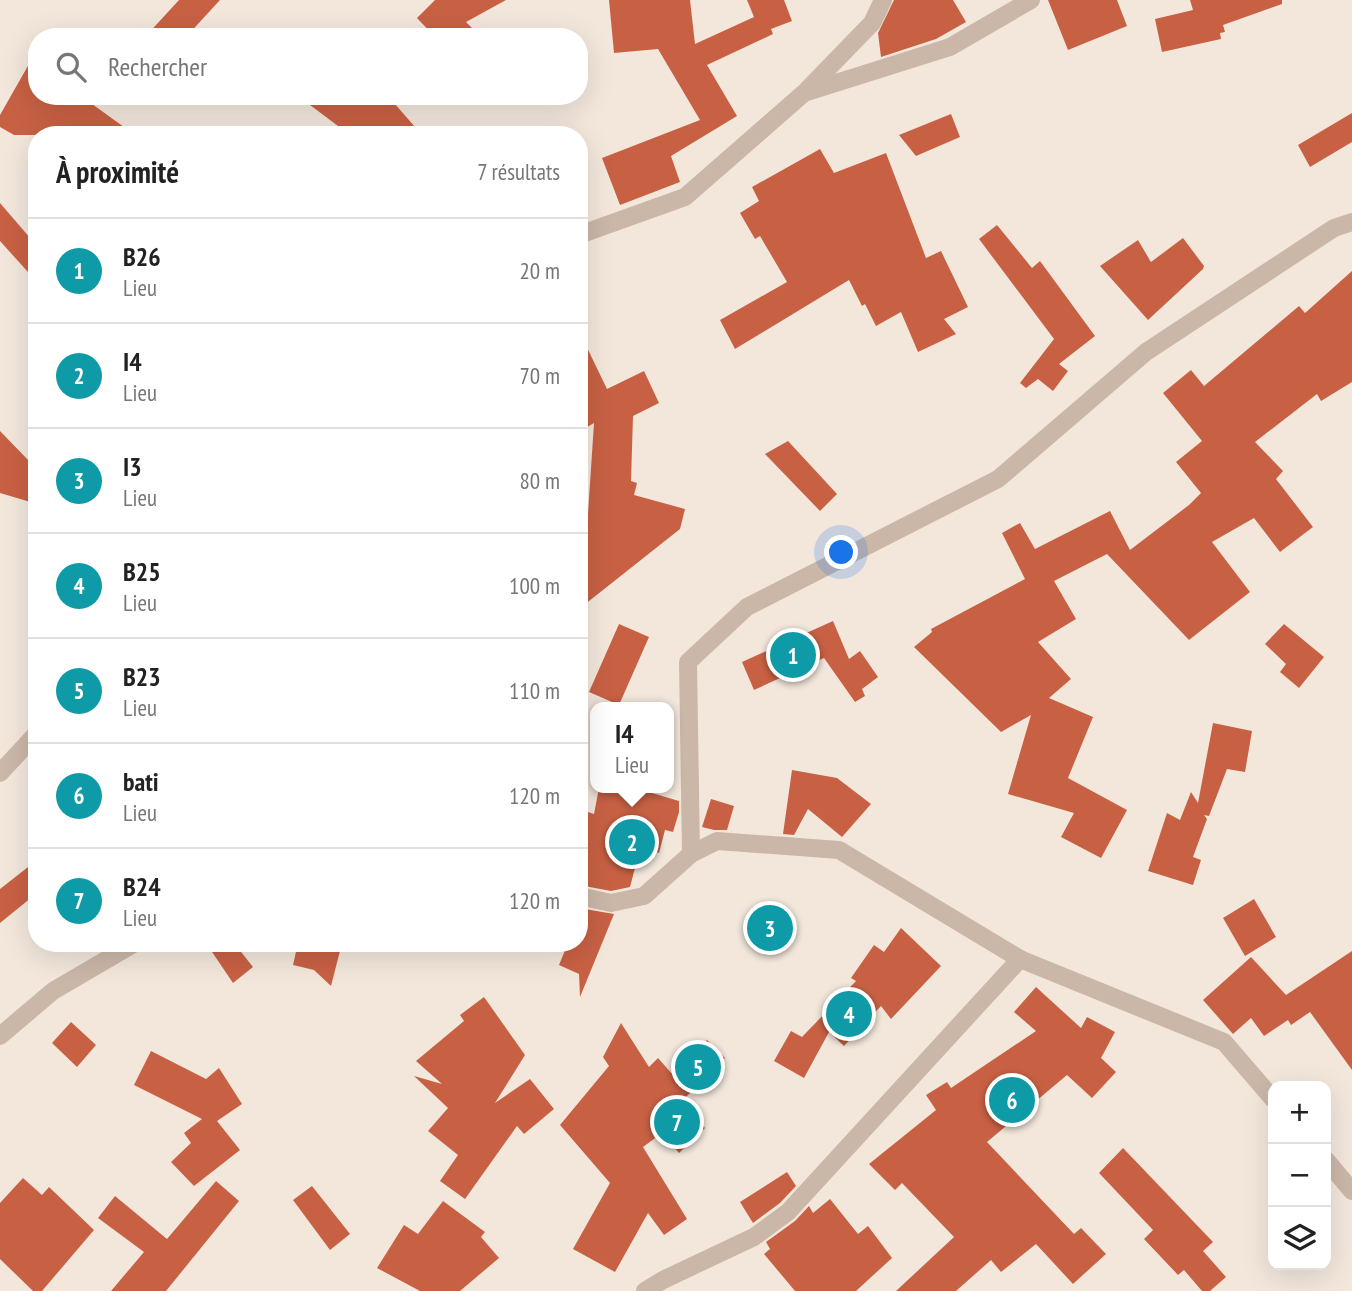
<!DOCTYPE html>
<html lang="fr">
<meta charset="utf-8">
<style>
:root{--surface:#fff;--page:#f2f2f2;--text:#222;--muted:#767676;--line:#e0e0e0;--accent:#d93025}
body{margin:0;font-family:"PT Sans Narrow",sans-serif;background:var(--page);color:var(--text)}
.controls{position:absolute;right:21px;bottom:21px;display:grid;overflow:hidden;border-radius:14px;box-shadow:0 7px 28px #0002}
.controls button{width:63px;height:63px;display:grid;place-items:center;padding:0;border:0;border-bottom:2px solid var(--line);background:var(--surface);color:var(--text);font:35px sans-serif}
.you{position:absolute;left:842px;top:553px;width:24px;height:24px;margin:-18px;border:5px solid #fff;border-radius:50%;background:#1a73e8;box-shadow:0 0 0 10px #1a73e833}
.badge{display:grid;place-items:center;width:46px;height:46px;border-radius:50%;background:var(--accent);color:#fff;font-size:23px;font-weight:700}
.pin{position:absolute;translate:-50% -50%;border:4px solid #fff;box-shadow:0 2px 7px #0006}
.popup{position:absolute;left:590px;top:702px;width:84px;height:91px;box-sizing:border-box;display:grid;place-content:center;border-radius:14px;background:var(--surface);filter:drop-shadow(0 2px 5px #0005);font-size:23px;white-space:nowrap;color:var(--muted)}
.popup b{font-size:26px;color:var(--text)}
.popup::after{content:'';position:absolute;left:50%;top:100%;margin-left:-14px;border:14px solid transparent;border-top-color:var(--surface)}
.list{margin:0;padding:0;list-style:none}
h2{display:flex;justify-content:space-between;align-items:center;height:91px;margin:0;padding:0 28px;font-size:30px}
h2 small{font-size:23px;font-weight:400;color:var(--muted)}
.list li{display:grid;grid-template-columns:46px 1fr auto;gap:21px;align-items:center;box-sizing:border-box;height:105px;padding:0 28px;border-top:2px solid var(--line)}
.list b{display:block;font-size:26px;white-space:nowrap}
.list p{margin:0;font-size:23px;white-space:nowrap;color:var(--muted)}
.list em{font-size:23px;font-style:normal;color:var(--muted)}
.icon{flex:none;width:38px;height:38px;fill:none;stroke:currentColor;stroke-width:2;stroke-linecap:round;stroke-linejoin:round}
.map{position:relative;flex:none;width:1352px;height:1291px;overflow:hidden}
.search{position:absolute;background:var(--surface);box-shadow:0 7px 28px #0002;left:28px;top:28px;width:560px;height:77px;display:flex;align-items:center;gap:18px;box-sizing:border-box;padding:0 24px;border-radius:28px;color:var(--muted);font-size:26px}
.panel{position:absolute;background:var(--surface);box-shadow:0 7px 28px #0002;left:28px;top:126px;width:560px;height:826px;border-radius:28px}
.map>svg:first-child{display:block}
.building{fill:#c86144}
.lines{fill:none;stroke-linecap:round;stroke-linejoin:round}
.minor{stroke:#cbb7a8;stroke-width:18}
</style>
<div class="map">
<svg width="1352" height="1291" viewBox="0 0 1352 1291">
<rect width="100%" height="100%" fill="#f3e7dc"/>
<!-- building -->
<g class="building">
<polygon points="179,0 220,0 186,37 145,37"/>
<polygon points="435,0 506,0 466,22 481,37 435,37 417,18"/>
<polygon points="609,0 690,0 695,44 754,17 747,0 784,0 792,21 771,29 773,34 707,65 737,116 671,156 680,182 620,205 602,158 700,120 658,49 614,53"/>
<polygon points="894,0 953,0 966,22 936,39 881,57 878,33"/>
<polygon points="1048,0 1117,0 1127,26 1068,50"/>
<polygon points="1190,0 1282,0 1282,4 1223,25 1225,32 1220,33 1221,39 1162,52 1155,19 1193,10"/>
<polygon points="37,50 37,96 81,96 135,135 14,135 0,127 0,115"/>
<polygon points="298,96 388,96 422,135 350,135"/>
<polygon points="1352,113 1352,142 1310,167 1298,145"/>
<polygon points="951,114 960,137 916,156 899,135"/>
<polygon points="820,149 834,173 886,153 926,258 941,251 968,307 944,319 956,334 918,352 901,312 876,326 865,304 862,306 849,280 735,349 720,320 787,282 760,236 755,239 740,213 759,201 752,187"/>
<polygon points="0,203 37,246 37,282 0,241"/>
<polygon points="997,225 1032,268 1040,261 1095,336 1059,364 1068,371 1053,391 1038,379 1026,388 1020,383 1054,339 979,239"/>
<polygon points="1183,238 1204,266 1203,269 1148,320 1100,266 1138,240 1151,262"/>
<polygon points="1352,271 1352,382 1321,401 1317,394 1255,442 1283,471 1276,479 1313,527 1280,552 1254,518 1212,542 1250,592 1189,640 1107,554 1054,581 1076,619 1038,642 1071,679 1049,698 1093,717 1068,778 1127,810 1101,858 1061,837 1074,813 1008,794 1031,715 1001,732 914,647 932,632 931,629 1025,579 1002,533 1020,523 1035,549 1110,511 1130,550 1189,505 1201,493 1176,462 1202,441 1163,393 1191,370 1204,386 1299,306 1305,313"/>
<polygon points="579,331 607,389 644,371 659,403 633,416 631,481 637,483 634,495 685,509 680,529 579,609 579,511 588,514 594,423 579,432"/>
<polygon points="0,431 30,462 37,464 37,504 0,493"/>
<polygon points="788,441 837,494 820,511 765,454"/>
<polygon points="833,621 849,659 860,651 878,677 862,689 865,696 855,702 824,658 754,690 742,662"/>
<polygon points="619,624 649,637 619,705 589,692"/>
<polygon points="1284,624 1324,657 1299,688 1280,672 1286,664 1265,644"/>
<polygon points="1213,723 1252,731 1245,772 1227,769 1209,816 1204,815 1207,819 1193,857 1201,860 1193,885 1148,871 1167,813 1180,820 1191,792 1198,803"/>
<polygon points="792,770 837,778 871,804 842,837 808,809 794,835 783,834"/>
<polygon points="599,788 635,788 679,801 679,812 673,832 665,830 659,853 643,848 638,864 636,864 630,887 611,891 579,885 579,809 594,814"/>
<polygon points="711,799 734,806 727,830 714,830 702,827"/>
<polygon points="37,860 37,893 0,923 0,889"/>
<polygon points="1254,899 1276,937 1245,956 1223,918"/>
<polygon points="768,902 795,929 771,954 744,926"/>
<polygon points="579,908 614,914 580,997 579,974 559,965 568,943 579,943"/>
<polygon points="901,928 941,966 891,1019 881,1006 844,1046 829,1032 804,1078 774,1061 791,1031 802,1037 856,981 851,978 874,945 884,952"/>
<polygon points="206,943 234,943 253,967 233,983"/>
<polygon points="298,943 342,943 331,986 314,970 293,965"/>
<polygon points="1352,951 1352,1070 1310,1012 1291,1025 1288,1020 1264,1036 1251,1018 1233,1034 1203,1000 1251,957 1286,995"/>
<polygon points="1036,987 1081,1028 1087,1017 1115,1032 1101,1058 1116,1072 1092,1098 1067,1075 987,1142 1074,1234 1081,1228 1106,1254 1073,1284 1036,1244 1001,1272 991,1260 956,1291 896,1291 954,1237 902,1183 895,1190 869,1164 936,1110 926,1095 947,1082 951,1088 1036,1031 1014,1012"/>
<polygon points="484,997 525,1055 495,1103 530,1079 554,1109 524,1134 517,1126 465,1199 440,1181 458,1155 428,1131 448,1108 414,1076 442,1084 416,1061 464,1021 460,1015"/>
<polygon points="71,1022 96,1045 77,1067 52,1043"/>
<polygon points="621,1023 649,1067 658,1058 673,1075 707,1040 725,1058 681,1102 705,1128 679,1153 662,1133 643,1147 687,1219 664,1235 648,1213 615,1272 573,1249 610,1183 560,1125 609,1066 603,1057"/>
<polygon points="151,1051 206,1079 219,1068 242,1104 217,1121 240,1150 194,1186 171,1162 191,1143 184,1133 202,1119 134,1085"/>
<polygon points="1123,1148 1213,1242 1203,1251 1226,1277 1210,1291 1202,1291 1184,1270 1178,1275 1144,1239 1153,1230 1099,1173"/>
<polygon points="787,1172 796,1186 780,1203 753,1223 740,1202"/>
<polygon points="23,1178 42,1195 49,1187 94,1230 42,1291 33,1291 0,1259 0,1203"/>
<polygon points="216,1181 239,1201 166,1291 111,1291 144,1252 98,1218 115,1196 167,1239"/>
<polygon points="312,1186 350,1234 330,1250 293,1200"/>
<polygon points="830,1199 858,1234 868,1226 892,1258 856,1291 795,1291 764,1254 770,1249 766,1242 795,1221 809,1206 813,1213"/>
<polygon points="443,1201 485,1232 481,1237 499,1258 460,1291 420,1291 377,1268 404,1225 418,1234"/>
</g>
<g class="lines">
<!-- minor -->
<g class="minor">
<polyline points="807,90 872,23 883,0"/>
<polyline points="579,235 685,197 804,93 950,47 1031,0"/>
<polyline points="0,773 37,733"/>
<polyline points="691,854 688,662 747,607 998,479 1146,352 1334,228 1352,222"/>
<polyline points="579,896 611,903 644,896 691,854 717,841 839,850 1020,959 1224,1042 1273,1099"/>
<polyline points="0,1036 53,991 135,943"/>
<polyline points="1326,1160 1352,1191"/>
<polyline points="645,1291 663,1280 754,1237 788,1212 1020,959"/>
</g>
</g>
</svg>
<div class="controls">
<button>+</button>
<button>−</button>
<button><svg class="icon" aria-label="layers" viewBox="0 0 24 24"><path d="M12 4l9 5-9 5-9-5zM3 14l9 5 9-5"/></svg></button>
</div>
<div class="you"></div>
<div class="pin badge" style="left:793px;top:655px;background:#0f9aa8">1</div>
<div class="pin badge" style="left:632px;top:842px;background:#0f9aa8">2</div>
<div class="popup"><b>I4</b>Lieu</div>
<div class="pin badge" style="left:770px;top:928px;background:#0f9aa8">3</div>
<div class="pin badge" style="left:849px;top:1014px;background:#0f9aa8">4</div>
<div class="pin badge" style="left:698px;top:1067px;background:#0f9aa8">5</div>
<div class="pin badge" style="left:1012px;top:1100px;background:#0f9aa8">6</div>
<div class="pin badge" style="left:677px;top:1122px;background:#0f9aa8">7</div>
<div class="search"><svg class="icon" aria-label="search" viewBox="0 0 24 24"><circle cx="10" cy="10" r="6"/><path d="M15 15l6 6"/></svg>Rechercher</div>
<section class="panel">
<h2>À proximité<small>7 résultats</small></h2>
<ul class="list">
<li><span class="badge" style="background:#0f9aa8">1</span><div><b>B26</b><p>Lieu</p></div><em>20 m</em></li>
<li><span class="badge" style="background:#0f9aa8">2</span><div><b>I4</b><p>Lieu</p></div><em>70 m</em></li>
<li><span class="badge" style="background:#0f9aa8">3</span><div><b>I3</b><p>Lieu</p></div><em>80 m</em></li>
<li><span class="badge" style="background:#0f9aa8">4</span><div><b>B25</b><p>Lieu</p></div><em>100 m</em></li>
<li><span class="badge" style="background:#0f9aa8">5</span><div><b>B23</b><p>Lieu</p></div><em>110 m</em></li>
<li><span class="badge" style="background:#0f9aa8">6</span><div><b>bati</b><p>Lieu</p></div><em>120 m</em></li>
<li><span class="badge" style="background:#0f9aa8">7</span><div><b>B24</b><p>Lieu</p></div><em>120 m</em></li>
</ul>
</section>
</div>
